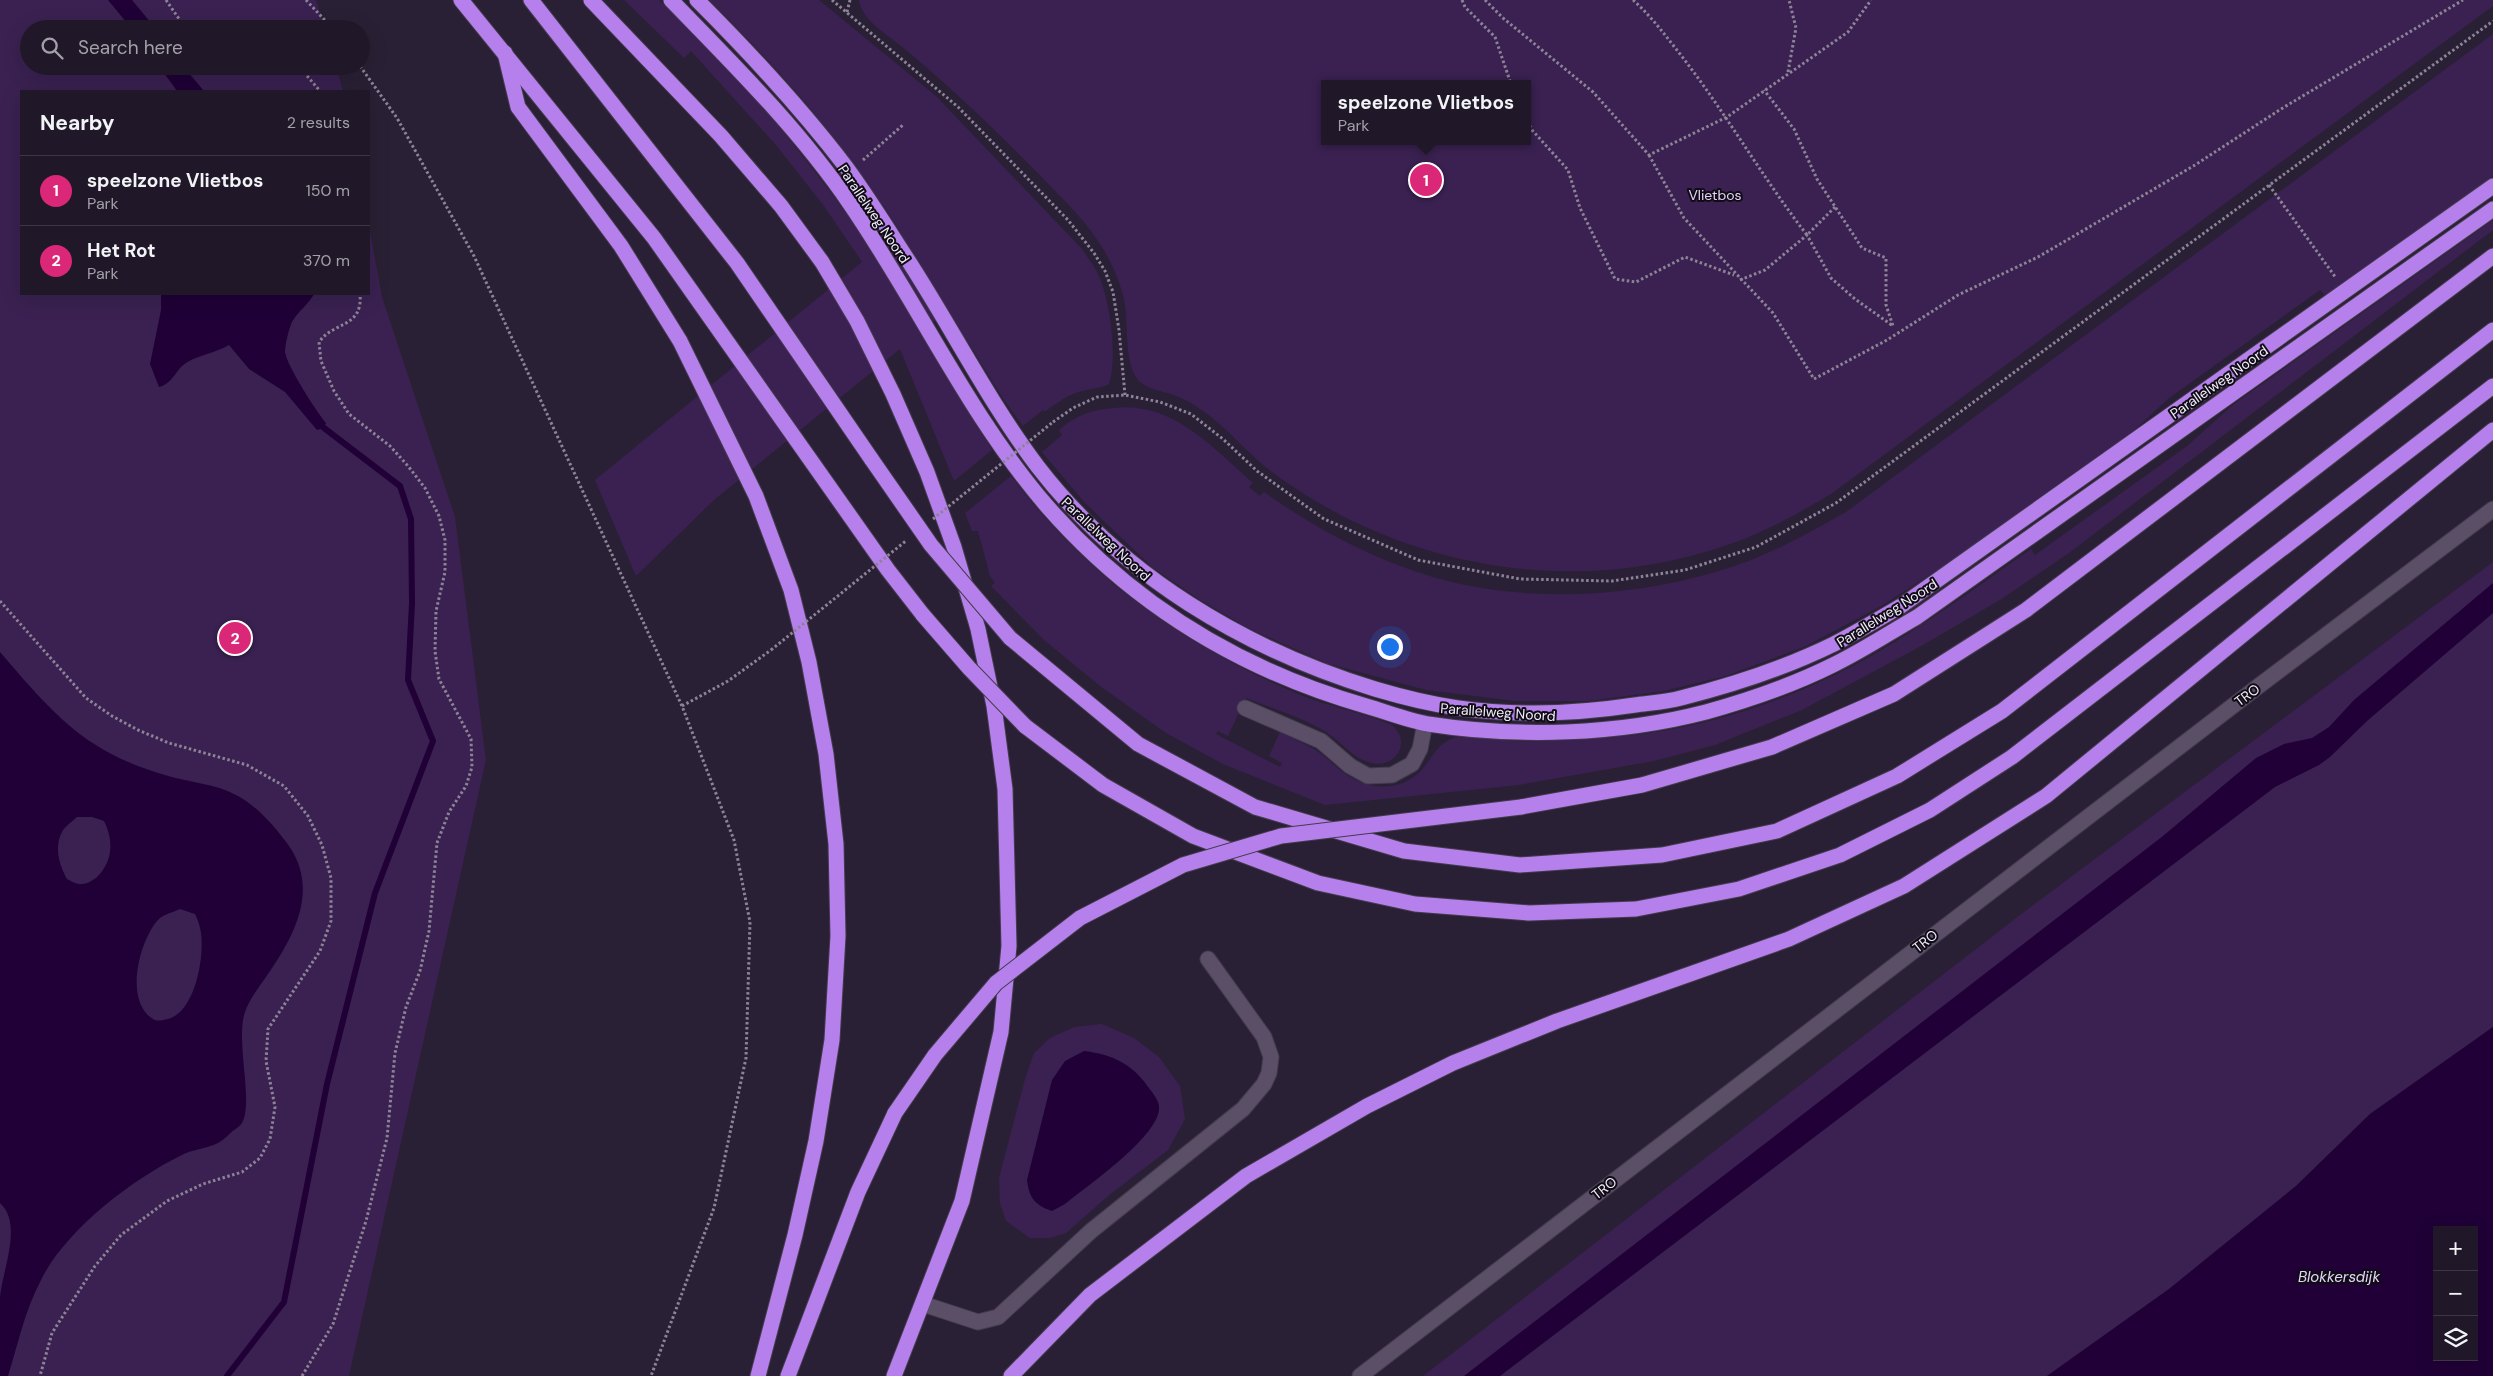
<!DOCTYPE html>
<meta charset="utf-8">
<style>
:root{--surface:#201828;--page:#2d2534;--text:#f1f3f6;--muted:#a2a0a8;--line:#3d3745;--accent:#db2777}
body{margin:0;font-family:"DM Sans",sans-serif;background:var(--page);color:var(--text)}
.controls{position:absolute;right:15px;bottom:15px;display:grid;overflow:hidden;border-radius:0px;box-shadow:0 5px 20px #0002}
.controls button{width:45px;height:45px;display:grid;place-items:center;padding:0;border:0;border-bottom:1px solid var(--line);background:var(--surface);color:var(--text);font:25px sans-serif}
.you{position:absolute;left:1389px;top:646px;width:18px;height:18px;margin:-12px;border:4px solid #fff;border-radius:50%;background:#1a73e8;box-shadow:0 0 0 8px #1a73e833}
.badge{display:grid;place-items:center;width:32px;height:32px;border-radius:50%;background:var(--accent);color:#fff;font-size:16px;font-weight:700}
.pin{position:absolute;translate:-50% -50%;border:2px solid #fff;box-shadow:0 1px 5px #0006}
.popup{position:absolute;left:1321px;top:80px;width:210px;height:65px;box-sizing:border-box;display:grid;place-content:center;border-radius:0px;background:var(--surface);filter:drop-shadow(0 1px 4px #0005);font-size:16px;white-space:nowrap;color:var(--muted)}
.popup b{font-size:19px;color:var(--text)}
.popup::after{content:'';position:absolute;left:50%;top:100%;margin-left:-10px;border:10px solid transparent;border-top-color:var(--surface)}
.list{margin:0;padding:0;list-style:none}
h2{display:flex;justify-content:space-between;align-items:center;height:65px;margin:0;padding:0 20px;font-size:21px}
h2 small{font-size:16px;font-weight:400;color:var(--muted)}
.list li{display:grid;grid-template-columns:32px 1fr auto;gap:15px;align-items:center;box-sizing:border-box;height:70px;padding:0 20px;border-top:1px solid var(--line)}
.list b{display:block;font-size:19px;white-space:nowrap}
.list p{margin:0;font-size:16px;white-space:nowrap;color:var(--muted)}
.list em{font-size:16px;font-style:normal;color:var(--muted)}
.icon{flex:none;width:28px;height:28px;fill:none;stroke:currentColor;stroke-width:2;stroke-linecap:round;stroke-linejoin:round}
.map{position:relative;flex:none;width:2493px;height:1376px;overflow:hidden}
.search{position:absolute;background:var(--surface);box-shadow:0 5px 20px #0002;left:20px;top:20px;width:350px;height:55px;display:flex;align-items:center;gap:12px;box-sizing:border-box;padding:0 18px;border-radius:28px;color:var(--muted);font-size:19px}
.panel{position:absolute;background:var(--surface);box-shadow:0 5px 20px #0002;left:20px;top:90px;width:350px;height:205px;border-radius:0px}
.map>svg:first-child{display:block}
.green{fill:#3a2151;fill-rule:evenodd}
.water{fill:#200037;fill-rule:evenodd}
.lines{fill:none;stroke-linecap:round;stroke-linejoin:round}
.stream{stroke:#200037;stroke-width:6}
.minor-casing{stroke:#443b4d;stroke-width:17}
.highway-casing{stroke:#443b4d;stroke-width:17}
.path{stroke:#8c8496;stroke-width:3;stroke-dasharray:2.5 2.5;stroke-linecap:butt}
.minor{stroke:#5b4f68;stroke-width:15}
.highway{stroke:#b680ec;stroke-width:15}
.highway-bridge-casing{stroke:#443b4d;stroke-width:17;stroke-linecap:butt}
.path-bridge{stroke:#8c8496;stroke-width:3;stroke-dasharray:2.5 2.5;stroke-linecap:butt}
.highway-bridge{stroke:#b680ec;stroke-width:15}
.labels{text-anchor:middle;stroke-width:4;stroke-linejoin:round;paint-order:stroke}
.park-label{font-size:14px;fill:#e4d3f8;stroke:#100c16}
.street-label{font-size:14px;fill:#f3ecfb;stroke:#100c16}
.water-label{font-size:15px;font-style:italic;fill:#e5d4f9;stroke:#100c16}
</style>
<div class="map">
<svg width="2493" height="1376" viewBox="0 0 2493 1376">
<rect width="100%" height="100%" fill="#2a2035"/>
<!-- green -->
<g class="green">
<polygon points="0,0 316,0 325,29 29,29 29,66 336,66 343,91 21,91 21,294 369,294 369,226 382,297 455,517 486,760 349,1376 0,1376"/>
<path d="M624,0H659C692,33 727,66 757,101C799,149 837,200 874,252L900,231C846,146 781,70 709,0H819L937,97L1082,249C1087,257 1093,264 1097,272C1110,297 1118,357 1109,384C1100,389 1092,388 1082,391C1068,394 1056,404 1044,412L1043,410L1023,426L1004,400L948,310L920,333L992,450L954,481L900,349L714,500L636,576L595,480L862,262L824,206L776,145L691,51L684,58Z"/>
<path d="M859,0H2493V6L1831,494C1799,513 1765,532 1730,544C1576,599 1402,569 1272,472C1252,457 1235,437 1216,421C1207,413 1195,405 1185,400C1172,392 1149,391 1139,381C1122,362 1130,319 1123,295C1112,255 1089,225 1060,196C1009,143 957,92 900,45C885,33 862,20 859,0ZM1325,84H1527V141H1325Z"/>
<path d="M2493,34V176L2325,295L2320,290L2169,398L2129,435L1962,554L1883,605L1806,646L1726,676L1664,691L1589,701H1515L1426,690L1326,663L1248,628L1197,598L1152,567L1085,503L1042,452L1062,435L1059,430C1077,415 1090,410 1114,408C1172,401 1212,447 1253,483L1249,487L1260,496L1264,492C1316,529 1374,560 1436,578C1527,603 1629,598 1719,571C1764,558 1805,535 1846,512Z"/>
<path d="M2493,220V230L2069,553L2000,600L1923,645L1802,710L1715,745L1654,761L1519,785L1325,805L1223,764L1166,733L1100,686L1044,640L991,586L995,583L990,576L978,531H972L965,513L1011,476C1087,577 1183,645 1298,694C1329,707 1362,712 1392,725C1398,731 1402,737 1401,745C1398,759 1386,766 1372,763C1352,759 1339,738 1321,729C1298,716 1271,708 1246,698L1228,736L1218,731L1216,734L1280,767L1282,763L1269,756L1280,732C1292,738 1306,744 1317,751C1329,759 1338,770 1350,777C1375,792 1407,790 1425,766C1435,752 1444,737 1463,736C1479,736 1496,740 1513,741C1553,742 1594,739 1634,735C1713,726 1794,698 1864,660C1922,628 1976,587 2031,549L2035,555L2187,446L2234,404Z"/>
<polygon points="2493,562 2493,1027 2370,1114 2296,1186 2169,1289 2047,1376 1423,1376 2024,912"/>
<polygon points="1102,1024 1134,1038 1159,1057 1180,1086 1185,1119 1168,1150 1108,1196 1066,1233 1050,1238 1030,1238 1006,1221 1000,1203 999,1178 1025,1079 1034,1053 1050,1038 1074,1027"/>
</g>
<!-- water -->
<g class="water">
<polygon points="108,0 132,0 156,29 132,29"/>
<polygon points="159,66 183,66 204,91 177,91"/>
<path d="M161,294H314C309,304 298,311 292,322C289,328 285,345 285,352C287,366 316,411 326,423L324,428L317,430L285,392L249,369L229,345C214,354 195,355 182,366C175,373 170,385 159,387L150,364L161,310Z"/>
<polygon points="2493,583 2493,613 2367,721 2330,757 2319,765 2275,787 1500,1376 1464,1376 2163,836 2256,758 2284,744 2312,738 2329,727 2354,700"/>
<path d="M0,652C31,688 62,726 104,750C123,761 144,769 165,775C190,783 215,783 238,796C258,807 276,828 289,846C320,891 293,938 266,977C259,987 249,1000 245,1012C235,1040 254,1102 242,1123C241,1125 236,1129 234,1130C229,1134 224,1140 218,1143C206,1149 192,1149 180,1156C131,1180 65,1231 41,1280C25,1310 18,1344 8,1376H0C0,1350 0,1325 0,1299C1,1273 24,1225 0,1203ZM77,817H92L104,821C114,841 113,862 96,878C91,881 87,884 82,884C77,885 71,881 67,879C59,865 54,847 62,832C65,826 73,821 77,817ZM180,909L195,914C197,918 199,923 200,928C206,952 196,1012 168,1019C163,1020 157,1022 153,1019C123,1001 140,938 159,919C164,914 174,912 180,909Z"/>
<path d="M2493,1027V1376H2047L2169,1289L2296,1186L2370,1114ZM2437,1230H2474V1357H2437Z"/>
<path d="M1084,1051C1109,1054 1130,1062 1146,1084C1150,1090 1159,1099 1159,1107C1161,1135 1087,1186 1065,1204L1052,1211C1035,1205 1029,1198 1027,1180L1052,1080L1065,1061Z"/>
</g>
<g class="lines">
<!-- stream -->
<polyline class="stream" points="227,1376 284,1302 327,1084 375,893 433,741 408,680 412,603 411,519 400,486 324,428"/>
<!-- minor casing -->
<g class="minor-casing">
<g id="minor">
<polyline points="1245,708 1321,741 1350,766 1368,776 1392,775 1412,764 1420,749 1425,723"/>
<polyline points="923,1304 978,1322 998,1317 1091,1231 1243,1109 1264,1084 1269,1073 1271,1057 1264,1037 1208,959"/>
<polyline points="1360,1376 2260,685 2493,509"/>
</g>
</g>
<!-- highway casing -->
<g class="highway-casing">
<g id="highway">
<polyline points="461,0 654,238 888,570 923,615"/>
<polyline points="531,0 737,263 872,460"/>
<polyline points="591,0 721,136 781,206 822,262 857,321 893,394 927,472 954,547 978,629 994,706 1005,789 1009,946 1001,1032 962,1201 894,1376"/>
<path d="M671,0C734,65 799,129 850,204C918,303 968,414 1046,505C1132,604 1241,670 1366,706C1387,712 1407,720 1428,724C1518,738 1617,735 1706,712C1749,700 1793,685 1833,665C1862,651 1889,633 1917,617L2493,209"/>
<path d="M697,0C750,53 801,108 846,167C866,194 884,223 902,251C949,322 986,398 1038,467C1122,576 1245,649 1375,689C1402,697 1430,704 1458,708C1517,716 1576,714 1635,705C1650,703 1666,702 1681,698C1733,685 1785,668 1834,644C1857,632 1879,619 1901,606L2493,186"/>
<polyline points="505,53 518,107 621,246 680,341 756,496 791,590 809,662 826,754 836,844 838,936 832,1040 816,1141 795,1235 758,1376"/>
<polyline points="1010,638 1138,744 1255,807 1404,851 1520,865 1662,855 1777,831 1897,776 2002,711 2493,330"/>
<polyline points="1025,726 1103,785 1193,836 1318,883 1415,904 1529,913 1636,909 1739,889 1840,855 1930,810 2012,757 2493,386"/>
<polyline points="1521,807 1642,785 1772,747 1894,694 2026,610 2493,256"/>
<polyline points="788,1376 858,1192 895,1113"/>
<polyline points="1011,1376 1090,1295 1246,1176 1367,1106 1453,1063 1557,1021 1789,939 1904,886 2046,796 2493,430"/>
</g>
</g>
<!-- path -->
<g class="path">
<polyline points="166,0 186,29"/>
<polyline points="306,0 333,29"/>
<polyline points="832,0 958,107 1068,220 1094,253 1105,271 1113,292 1119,330 1125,395"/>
<polyline points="1462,0 1465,7 1495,37 1511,84"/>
<polyline points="1485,0 1503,18 1593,92 1649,155 1727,117 1848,32 1871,0"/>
<path d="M1633,0C1651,16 1665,35 1680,54C1726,113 1762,177 1807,235L1836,206"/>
<polyline points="847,12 850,0"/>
<polyline points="296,66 302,70 320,91"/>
<polyline points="360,66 397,118 474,256 682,706 734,840 750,922 746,1058 714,1208 651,1376"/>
<polyline points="1788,72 1796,28 1789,0"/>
<polyline points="1527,121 1532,130 1568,170 1580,208 1615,279 1636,282 1685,257 1734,275"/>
<polyline points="1649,155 1684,218 1773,313 1814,379 1887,340 1958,295 2038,257 2195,165 2281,109 2463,0"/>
<polyline points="863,160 904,124"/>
<polyline points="2269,185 2336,278"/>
<polyline points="1740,280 1765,270 1807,235 1831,278 1855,299 1893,326 1886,305 1886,258 1862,248 1817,179 1794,129 1764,90"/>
<polyline points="1053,422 1073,408 1097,397 1125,395 1160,402 1191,414 1223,439 1257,471 1324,519 1418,560 1520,579 1612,581 1685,570 1756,547 1836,503 2493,21"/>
<polyline points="0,601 86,698 112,716 138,730 169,743 247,765 284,786 308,816 322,845 331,878 331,921 320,951 268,1029 266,1061 275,1107 270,1139 260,1158 242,1172 203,1184 167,1201 121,1235 95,1266 52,1333 40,1376"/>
<polyline points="682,706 728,681 771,650"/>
<path d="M302,1376L333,1324L366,1221L387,1138L395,1053L406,1007L420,971L429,931L437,843L449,812L466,786L472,767L471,739L439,679L435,651L436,611L445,572V540L439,516L425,488L408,466L390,446L349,414L334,391L321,361L319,342C334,321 363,328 360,294"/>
</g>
<!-- minor -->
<use href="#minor" class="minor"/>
<!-- highway -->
<use href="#highway" class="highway"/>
<!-- highway-bridge casing -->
<g class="highway-bridge-casing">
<g id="highway-bridge">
<polyline points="872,460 931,545 1010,638"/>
<polyline points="923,615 969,668 1025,726"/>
<polyline points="895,1113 935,1055 996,983 1080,918 1183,865 1281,836 1521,807"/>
</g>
</g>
<!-- path-bridge -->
<g class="path-bridge">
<polyline points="933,519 1053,422"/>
<polyline points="771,650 907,540"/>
</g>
<!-- highway-bridge -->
<use href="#highway-bridge" class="highway-bridge"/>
</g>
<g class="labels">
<!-- park labels -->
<g class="park-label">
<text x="1715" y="200">Vlietbos</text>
</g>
<!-- street labels -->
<g class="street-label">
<text transform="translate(874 214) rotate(56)" y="5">Parallelweg Noord</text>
<text transform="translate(2219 382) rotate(-35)" y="5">Parallelweg Noord</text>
<text transform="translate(1106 539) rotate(43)" y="5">Parallelweg Noord</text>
<text transform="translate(1887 613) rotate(-32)" y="5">Parallelweg Noord</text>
<text transform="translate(2247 695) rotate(-37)" y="5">TRO</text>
<text transform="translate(1498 712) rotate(4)" y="5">Parallelweg Noord</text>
<text transform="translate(1925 941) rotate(-38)" y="5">TRO</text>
<text transform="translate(1604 1188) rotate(-38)" y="5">TRO</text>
</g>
<!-- water labels -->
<g class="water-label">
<text x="2339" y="1282">Blokkersdijk</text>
</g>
</g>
</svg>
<div class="controls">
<button>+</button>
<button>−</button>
<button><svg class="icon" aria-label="layers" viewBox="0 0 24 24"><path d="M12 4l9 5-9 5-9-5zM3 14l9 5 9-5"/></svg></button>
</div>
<div class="you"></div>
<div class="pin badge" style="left:1426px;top:180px">1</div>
<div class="popup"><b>speelzone Vlietbos</b>Park</div>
<div class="pin badge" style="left:235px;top:638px">2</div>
<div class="search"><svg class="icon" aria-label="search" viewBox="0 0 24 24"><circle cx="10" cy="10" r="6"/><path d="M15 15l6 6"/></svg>Search here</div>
<section class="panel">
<h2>Nearby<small>2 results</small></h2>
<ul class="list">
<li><span class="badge">1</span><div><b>speelzone Vlietbos</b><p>Park</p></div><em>150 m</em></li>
<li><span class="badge">2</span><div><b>Het Rot</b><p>Park</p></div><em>370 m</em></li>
</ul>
</section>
</div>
